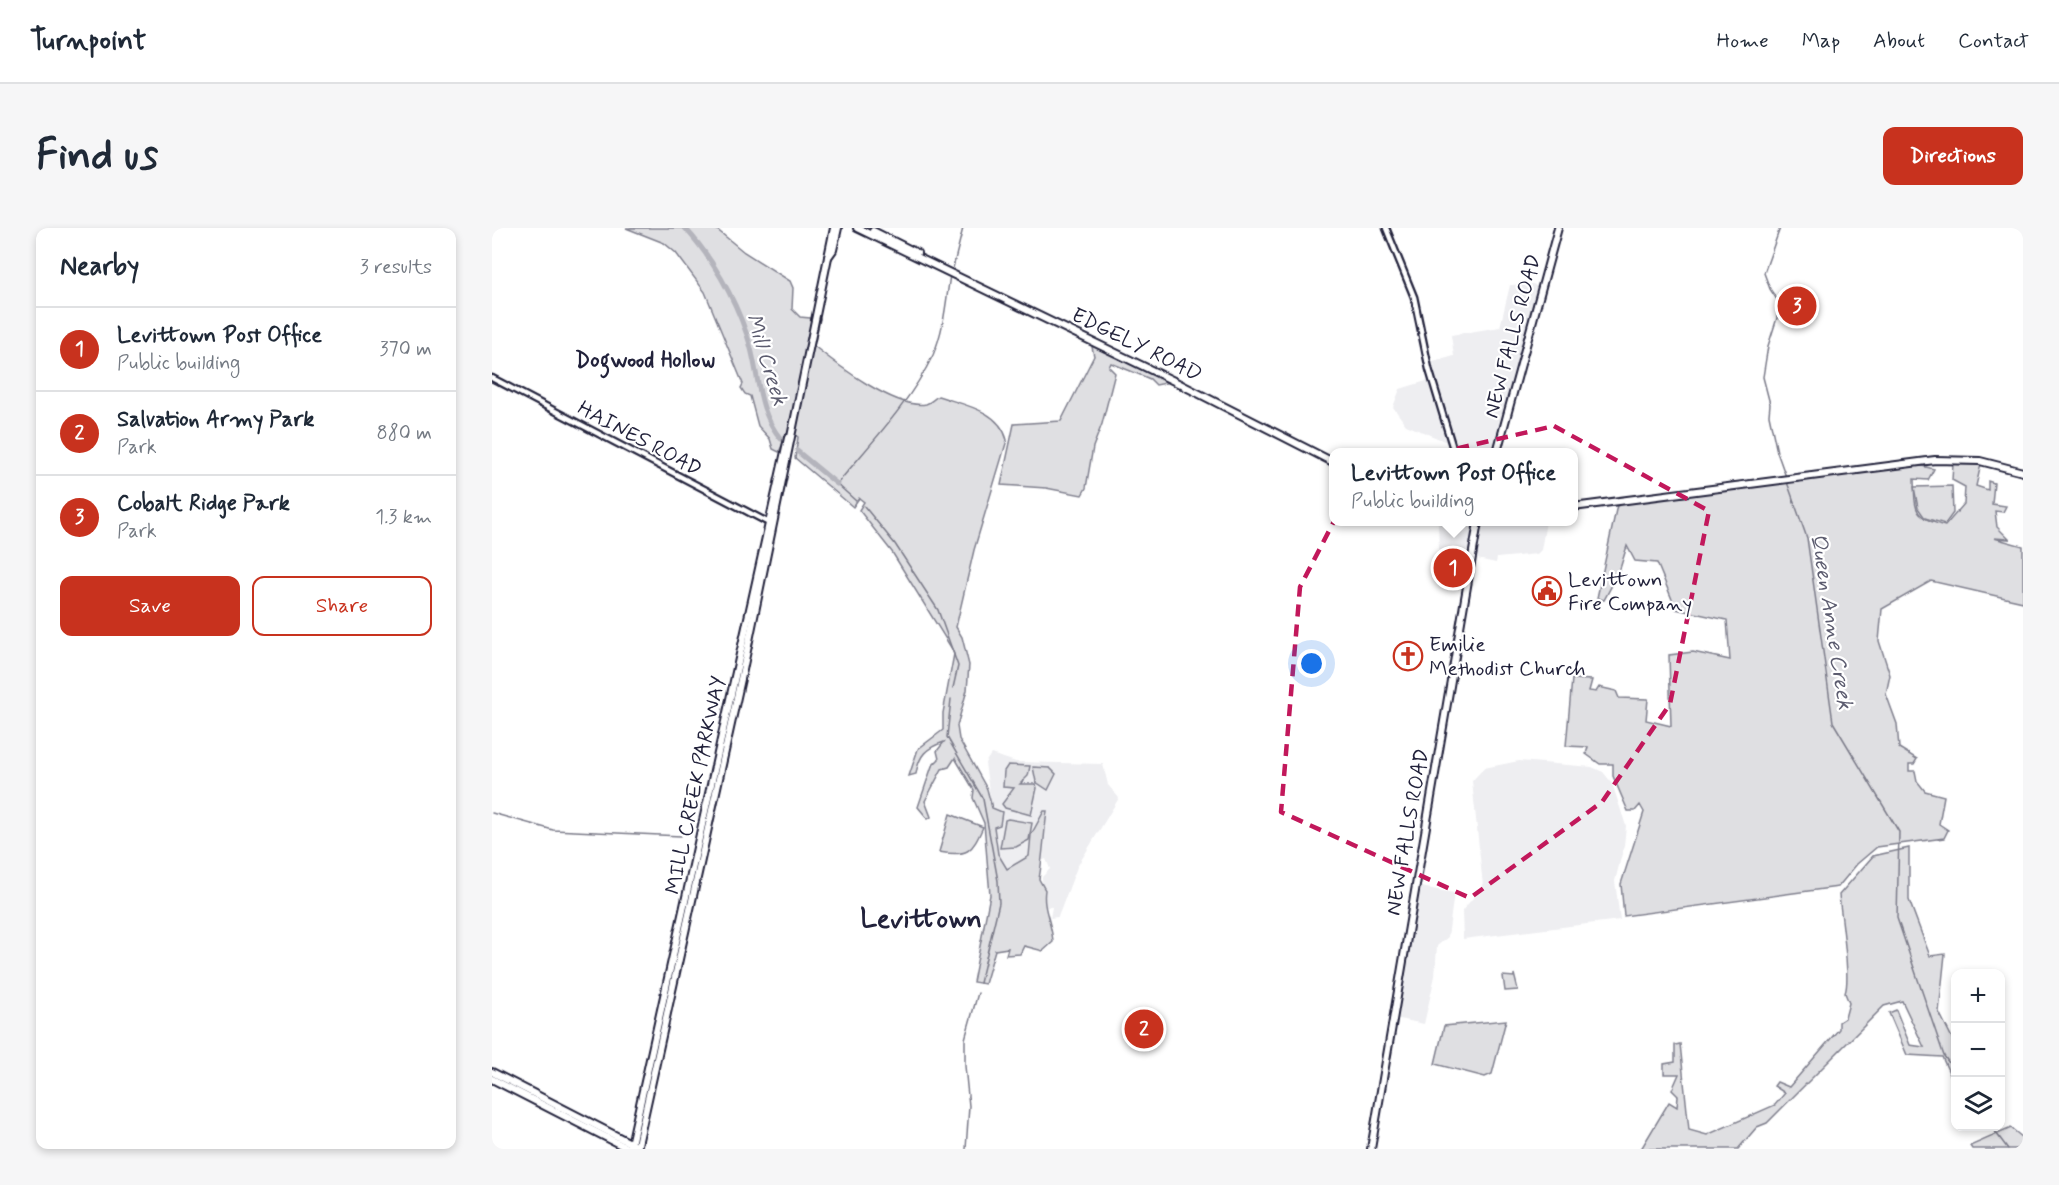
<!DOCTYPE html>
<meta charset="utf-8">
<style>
:root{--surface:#fff;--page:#f6f6f7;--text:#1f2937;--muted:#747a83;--line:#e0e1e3;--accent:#c8321e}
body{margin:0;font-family:Mynerve,sans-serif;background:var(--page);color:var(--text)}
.controls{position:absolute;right:18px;bottom:18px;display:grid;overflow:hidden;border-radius:12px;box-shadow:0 3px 9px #0003}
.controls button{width:54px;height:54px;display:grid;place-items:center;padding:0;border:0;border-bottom:2px solid var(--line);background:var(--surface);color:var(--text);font:30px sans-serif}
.you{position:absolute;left:820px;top:436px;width:21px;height:21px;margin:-15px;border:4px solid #fff;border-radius:50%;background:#1a73e8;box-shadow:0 0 0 9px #1a73e833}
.badge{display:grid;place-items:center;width:39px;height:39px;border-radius:50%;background:var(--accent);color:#fff;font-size:20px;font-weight:700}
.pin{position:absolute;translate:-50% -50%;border:3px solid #fff;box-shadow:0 2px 6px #0006}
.popup{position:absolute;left:837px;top:220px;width:249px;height:78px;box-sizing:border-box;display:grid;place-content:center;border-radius:12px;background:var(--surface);filter:drop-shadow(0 2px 4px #0005);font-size:20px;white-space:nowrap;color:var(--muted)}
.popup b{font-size:22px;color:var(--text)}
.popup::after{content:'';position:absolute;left:50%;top:100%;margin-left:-12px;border:12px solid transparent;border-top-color:var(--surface)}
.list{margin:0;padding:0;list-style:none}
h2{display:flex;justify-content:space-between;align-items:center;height:78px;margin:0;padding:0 24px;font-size:26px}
h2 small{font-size:20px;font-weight:400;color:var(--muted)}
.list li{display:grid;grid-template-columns:39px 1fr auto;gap:18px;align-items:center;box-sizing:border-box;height:84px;padding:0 24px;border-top:2px solid var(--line)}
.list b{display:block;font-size:22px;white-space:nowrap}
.list p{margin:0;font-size:20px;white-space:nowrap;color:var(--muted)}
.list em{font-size:20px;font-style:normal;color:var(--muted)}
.actions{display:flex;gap:12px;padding:18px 24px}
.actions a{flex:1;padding:14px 0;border:2px solid var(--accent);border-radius:12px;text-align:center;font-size:21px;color:var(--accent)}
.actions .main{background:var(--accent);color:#fff}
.icon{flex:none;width:33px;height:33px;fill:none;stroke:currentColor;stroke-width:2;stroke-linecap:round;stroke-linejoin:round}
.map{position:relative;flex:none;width:1531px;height:921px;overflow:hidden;border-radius:12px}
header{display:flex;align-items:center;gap:36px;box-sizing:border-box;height:84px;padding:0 30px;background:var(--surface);border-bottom:2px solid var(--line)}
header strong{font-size:28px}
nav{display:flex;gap:33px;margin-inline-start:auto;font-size:21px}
.intro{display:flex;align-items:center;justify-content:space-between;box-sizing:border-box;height:144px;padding:0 36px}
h1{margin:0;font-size:42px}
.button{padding:15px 27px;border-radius:12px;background:var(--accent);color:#fff;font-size:21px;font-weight:700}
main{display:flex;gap:36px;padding:0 36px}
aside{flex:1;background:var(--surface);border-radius:12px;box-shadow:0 3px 9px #0003}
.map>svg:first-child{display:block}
.built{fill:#eeeef1}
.green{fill:#dfdfe2;stroke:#80808e;stroke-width:1.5}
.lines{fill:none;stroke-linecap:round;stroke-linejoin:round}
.stream{stroke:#7a7a88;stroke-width:1.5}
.river{stroke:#b4b4bc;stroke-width:5}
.minor-casing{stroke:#22223b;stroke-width:9}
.major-casing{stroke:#22223b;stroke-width:10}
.minor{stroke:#fff;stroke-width:4.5}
.major{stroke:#fff;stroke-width:6}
.marked{fill:none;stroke:#c2185b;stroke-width:4.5;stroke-dasharray:12 8;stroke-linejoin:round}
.labels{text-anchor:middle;stroke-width:4.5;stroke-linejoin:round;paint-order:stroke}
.street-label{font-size:21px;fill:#22223b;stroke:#fff}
.poi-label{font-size:21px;fill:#22223b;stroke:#fff;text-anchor:start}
.neighbourhood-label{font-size:22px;font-weight:bold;fill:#22223b;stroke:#fff}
.water-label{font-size:22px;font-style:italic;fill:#5c5c6f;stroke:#fff}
.district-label{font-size:27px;font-weight:bold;fill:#22223b;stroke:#fff}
</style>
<header>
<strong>Turnpoint</strong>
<nav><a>Home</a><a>Map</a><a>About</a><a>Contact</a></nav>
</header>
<div class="intro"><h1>Find us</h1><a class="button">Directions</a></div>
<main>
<aside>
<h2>Nearby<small>3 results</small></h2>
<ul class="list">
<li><span class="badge">1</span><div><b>Levittown Post Office</b><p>Public building</p></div><em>370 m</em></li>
<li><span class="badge">2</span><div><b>Salvation Army Park</b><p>Park</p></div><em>880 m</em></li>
<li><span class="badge">3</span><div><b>Cobalt Ridge Park</b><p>Park</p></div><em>1.3 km</em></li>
</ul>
<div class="actions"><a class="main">Save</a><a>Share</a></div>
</aside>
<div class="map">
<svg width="1531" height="921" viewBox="0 0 1531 921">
<rect width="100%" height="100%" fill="#fff"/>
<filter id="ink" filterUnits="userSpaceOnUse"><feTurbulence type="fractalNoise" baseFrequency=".0167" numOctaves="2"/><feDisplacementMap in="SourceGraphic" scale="12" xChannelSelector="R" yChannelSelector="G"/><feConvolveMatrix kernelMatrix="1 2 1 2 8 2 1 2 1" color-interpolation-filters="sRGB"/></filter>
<g filter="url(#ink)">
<!-- built -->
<g class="built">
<polygon points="1041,56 1046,59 1001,224 965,224 962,217 914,197 901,179 908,161 944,150 941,134 962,128 959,107 1008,99 1018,57"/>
<polygon points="946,294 1054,294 1049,322 1045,326 1005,330 1004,335 947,323"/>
<polygon points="499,526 524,534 611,536 616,557 627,570 585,639 566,689 558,690 560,679 552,679 551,676 550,649 558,641 554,631 509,647 493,535"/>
<polygon points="1027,533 1100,539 1111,544 1120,555 1134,598 1132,618 1123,653 1128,692 971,711 970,683 991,658 980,553 992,540"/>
<polygon points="929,659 962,665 956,709 945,718 943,748 932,796 903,790"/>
</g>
<!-- green -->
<g class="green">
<path d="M134,0H223L252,24L298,53L301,60L300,81L308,89L328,91L322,118C344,136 404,182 434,176C438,175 443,170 446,168C472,177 507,182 515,212L482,322L464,399L470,409L477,437L475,462L465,498L467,511L495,561L500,580L510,584L508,597L502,599L506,626L515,641L537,628L539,607L552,583H555C552,606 551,628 547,651L553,662C550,680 560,695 561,714L551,723L532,718L528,726L514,727L516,720L503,722L493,756L481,754L498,667L492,595L481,570L482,562L463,530L457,539L450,541L433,573L439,589L436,591L426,579L440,538L447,531L445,523L452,514C434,520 427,527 424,546L417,548L426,521L451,502V485L462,426L460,421L400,324L367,282L372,274L367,270L361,279L303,230L306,209L302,206L300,196L287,224L281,221L278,211L266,198L258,168L253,166L249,160L251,156L213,64L184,25L172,15Z"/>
<polygon points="603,117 673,152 674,155 664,157 658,151 619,135 617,139 623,145 610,196 601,219 594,260 590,267 554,260 509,257 522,196 569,193 602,128 600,119"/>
<path d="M1461,236H1489L1484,258L1496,262V253L1502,255L1500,276L1514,278L1511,284L1503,283L1505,299L1517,311L1502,310L1531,318V374L1439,353L1390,381L1387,413L1398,447L1394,466L1405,496L1407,520L1425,531L1422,536H1417V543H1423L1425,553L1433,563L1452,568L1447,596L1456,602L1452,610L1385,619L1365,636L1346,659L1132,688L1129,656L1152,584L1148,577L1143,583H1136L1121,548V536H1108L1094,526L1096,519L1074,518L1080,451L1100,452L1097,463L1104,464L1107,459L1124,463L1127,470L1156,471L1154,492L1179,498L1177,427L1201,424L1238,432L1235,392L1184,381L1165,335L1143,333L1135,318L1127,344L1112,372L1105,370L1125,277L1404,239L1430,238L1442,241L1436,252L1422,251C1423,283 1421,289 1453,298L1472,276L1473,259L1460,252Z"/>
<polygon points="1460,258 1461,285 1453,296 1433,290 1426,280 1422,259"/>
<polygon points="516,537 538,538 536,548 528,556 544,556 545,560 539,587 513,580 510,576 522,560 511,559 512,543"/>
<polygon points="541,539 558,540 564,546 556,562 544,554"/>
<path d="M458,586L491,599C480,624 476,629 447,624Z"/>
<polygon points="516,591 540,595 537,612 524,619 508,620 513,592"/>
<path d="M1417,620V672L1438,728L1453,726L1447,784L1463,816V858L1450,829L1415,827L1397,785L1404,782L1418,817L1432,819L1410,773L1392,778L1275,895L1265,899L1246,921H1149L1177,874L1185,879L1186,868L1180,862L1187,846H1172V836L1183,834V817L1188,816L1197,902L1215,907L1283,877L1293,865L1282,858L1285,854L1297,859L1347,801V794L1353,790L1357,775L1353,765C1359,750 1349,688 1347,667L1381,628Z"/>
<polygon points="1022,746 1026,762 1013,763 1011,748 1022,749"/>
<polygon points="1014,792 1000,846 993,849 943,836 952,798"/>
<polygon points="1519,900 1531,910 1530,921 1480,921 1478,918"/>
</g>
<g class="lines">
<!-- stream -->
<g class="stream">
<polyline points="1288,0 1272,45 1278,61 1286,73 1285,90 1276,118 1271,149 1278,176 1277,187 1285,224 1294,249"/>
<polyline points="461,40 471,0"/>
<polyline points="1295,254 1315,310 1341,494 1407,604 1405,690 1452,828 1464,845"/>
<path d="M364,273L345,256C378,216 418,175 441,127C452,102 454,74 458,47"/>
<polyline points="372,278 403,316 446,382 466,438 461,460"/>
<polyline points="459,471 455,509 491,571 506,653 507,675 488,755"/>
<polyline points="0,585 61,602 189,608"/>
<polyline points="1499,898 1516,921"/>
<polyline points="474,921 477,878 473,838 473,811 486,765"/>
</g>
<!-- river -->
<g class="river">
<path d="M193,0C220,29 242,69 255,107C268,143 263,180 289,211"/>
<polyline points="305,223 345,256"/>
</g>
<!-- minor casing -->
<g class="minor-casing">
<g id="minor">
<polyline points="894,0 922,69 937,141 962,224"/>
<polyline points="0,150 279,296"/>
</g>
</g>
<!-- major casing -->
<g class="major-casing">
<g id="major">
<polyline points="365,0 684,154 841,234"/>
<polyline points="381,3 425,25"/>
<polyline points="336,29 341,22 346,0"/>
<polyline points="1005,224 1066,0"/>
<polyline points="1081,279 1443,232 1488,233 1531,244"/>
<polyline points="0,844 144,918"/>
<polyline points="0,851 137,921"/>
<polyline points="138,921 296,210"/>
<polyline points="145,921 251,442 342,0"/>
<polyline points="879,921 986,294"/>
</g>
</g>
<!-- minor -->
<use href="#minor" class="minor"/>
<!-- major -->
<use href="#major" class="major"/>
</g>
</g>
<!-- marked area -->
<path class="marked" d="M1062,198L1217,283L1178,476L1110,574L978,670L789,584L808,359L868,243Z"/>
<!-- icons -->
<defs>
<g id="civic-ring" transform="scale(1.5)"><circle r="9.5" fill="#fff" stroke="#c8321e" stroke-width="1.5"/><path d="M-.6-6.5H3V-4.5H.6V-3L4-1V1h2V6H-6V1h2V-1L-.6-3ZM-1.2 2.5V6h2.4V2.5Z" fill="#c8321e"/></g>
<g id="church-ring" transform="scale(1.5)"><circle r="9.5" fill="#fff" stroke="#c8321e" stroke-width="1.5"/><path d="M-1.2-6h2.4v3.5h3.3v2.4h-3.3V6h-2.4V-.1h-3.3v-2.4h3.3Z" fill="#c8321e"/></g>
</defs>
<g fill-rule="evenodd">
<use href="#civic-ring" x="1055" y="363"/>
<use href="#church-ring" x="916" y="428"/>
</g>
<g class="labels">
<!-- street labels -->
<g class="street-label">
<text transform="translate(1020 108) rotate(-75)" y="7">NEW FALLS ROAD</text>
<text transform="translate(645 116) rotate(26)" y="7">EDGELY ROAD</text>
<text transform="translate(148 210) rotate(28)" y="7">HAINES ROAD</text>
<text transform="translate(203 557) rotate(-78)" y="7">MILL CREEK PARKWAY</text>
<text transform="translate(915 604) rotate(-80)" y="7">NEW FALLS ROAD</text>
</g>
<!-- poi labels -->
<g class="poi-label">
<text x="1076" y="358">Levittown<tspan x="1076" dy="24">Fire Company</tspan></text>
<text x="937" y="423">Emilie<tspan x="937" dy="24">Methodist Church</tspan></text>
</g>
<!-- neighbourhood labels -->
<g class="neighbourhood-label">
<text x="153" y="139">Dogwood Hollow</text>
</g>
<!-- water labels -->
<g class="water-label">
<text transform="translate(276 131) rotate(73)" y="8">Mill Creek</text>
<text transform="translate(1341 393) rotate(81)" y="8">Queen Anne Creek</text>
</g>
<!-- district labels -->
<g class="district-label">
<text x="429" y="699">Levittown</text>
</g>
</g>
</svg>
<div class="controls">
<button>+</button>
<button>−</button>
<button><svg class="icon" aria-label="layers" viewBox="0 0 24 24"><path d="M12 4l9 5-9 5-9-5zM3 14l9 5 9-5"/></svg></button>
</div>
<div class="you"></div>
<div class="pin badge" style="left:961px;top:340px">1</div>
<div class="popup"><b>Levittown Post Office</b>Public building</div>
<div class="pin badge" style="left:652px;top:801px">2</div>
<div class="pin badge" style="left:1305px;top:78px">3</div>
</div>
</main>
